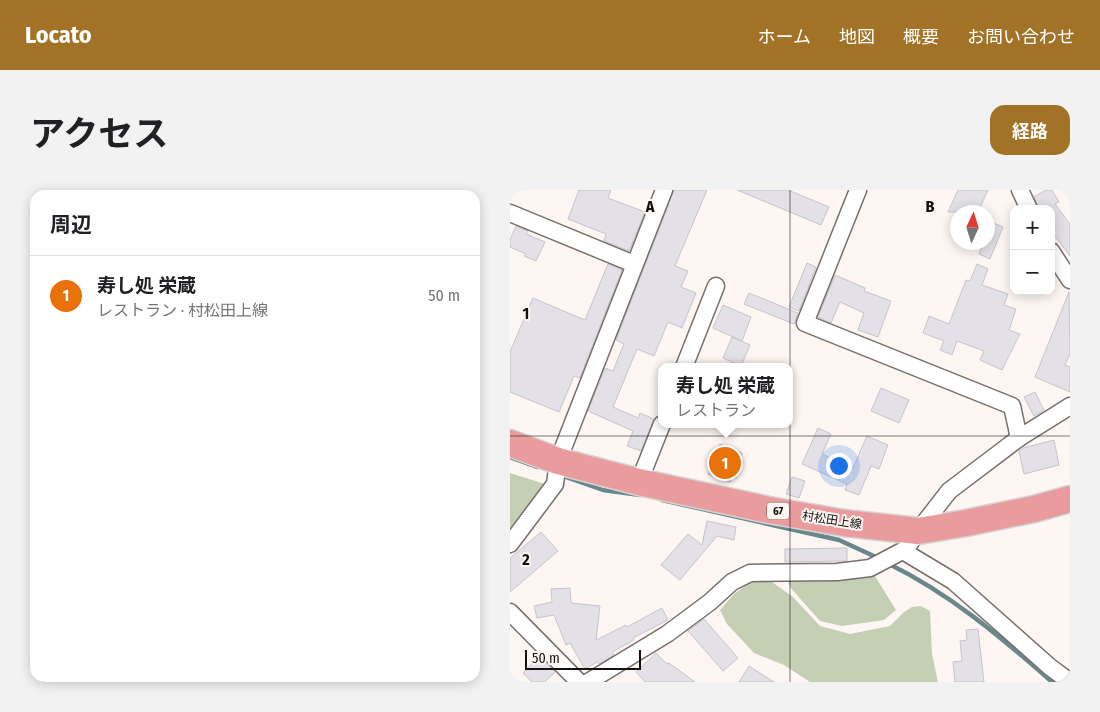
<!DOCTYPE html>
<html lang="ja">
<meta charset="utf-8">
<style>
:root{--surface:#fff;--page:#f2f2f2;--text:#202124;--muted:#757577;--line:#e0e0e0;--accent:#a27226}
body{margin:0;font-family:"Fira Sans Condensed","Noto Sans JP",sans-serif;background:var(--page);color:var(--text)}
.controls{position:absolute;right:15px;top:15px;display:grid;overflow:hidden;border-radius:10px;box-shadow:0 2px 12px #0003}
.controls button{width:45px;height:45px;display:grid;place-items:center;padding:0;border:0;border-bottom:1px solid var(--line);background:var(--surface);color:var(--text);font:25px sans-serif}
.compass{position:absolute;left:440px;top:15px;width:45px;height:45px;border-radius:50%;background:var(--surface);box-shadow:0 2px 12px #0003;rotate:4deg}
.scale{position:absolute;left:15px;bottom:12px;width:116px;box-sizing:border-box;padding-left:5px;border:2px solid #13100f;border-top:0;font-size:14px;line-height:18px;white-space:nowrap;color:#13100f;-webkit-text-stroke:4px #fef6f3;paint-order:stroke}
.you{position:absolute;left:328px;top:275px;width:18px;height:18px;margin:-12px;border:4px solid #fff;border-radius:50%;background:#1a73e8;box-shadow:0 0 0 8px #1a73e833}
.badge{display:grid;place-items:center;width:32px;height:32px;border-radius:50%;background:var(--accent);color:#fff;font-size:16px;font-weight:700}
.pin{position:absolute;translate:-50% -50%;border:2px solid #fff;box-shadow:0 1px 5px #0006}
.popup{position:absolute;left:148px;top:173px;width:135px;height:65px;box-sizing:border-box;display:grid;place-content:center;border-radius:10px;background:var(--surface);filter:drop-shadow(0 1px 4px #0005);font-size:16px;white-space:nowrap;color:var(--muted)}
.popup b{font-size:19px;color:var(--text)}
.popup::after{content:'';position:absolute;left:50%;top:100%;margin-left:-10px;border:10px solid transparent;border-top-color:var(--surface)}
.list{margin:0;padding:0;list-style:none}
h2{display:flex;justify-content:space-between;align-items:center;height:65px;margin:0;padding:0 20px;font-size:21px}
h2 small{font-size:16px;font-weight:400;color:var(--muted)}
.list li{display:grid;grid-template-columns:32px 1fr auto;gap:15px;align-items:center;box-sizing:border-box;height:80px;padding:0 20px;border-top:1px solid var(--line)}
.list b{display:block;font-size:19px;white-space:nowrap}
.list p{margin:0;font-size:16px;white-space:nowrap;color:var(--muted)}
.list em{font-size:16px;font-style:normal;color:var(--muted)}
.map{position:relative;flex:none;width:560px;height:492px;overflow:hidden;border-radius:15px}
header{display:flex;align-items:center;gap:30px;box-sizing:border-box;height:70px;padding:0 25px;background:var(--accent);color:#fff}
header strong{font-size:24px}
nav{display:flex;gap:28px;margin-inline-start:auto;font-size:18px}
.intro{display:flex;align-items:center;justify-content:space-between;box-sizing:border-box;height:120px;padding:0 30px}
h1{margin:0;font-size:35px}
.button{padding:12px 22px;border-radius:15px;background:var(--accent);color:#fff;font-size:18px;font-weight:700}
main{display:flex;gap:30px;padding:0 30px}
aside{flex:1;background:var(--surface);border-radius:15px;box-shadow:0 2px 12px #0003}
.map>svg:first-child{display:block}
.green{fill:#c5cfb3}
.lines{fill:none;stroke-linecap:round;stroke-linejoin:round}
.stream{stroke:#68888e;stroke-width:4.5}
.building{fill:#e3e0e7;stroke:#c6c3ca}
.street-casing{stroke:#776f6c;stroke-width:19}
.primary-casing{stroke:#d5d4d4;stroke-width:29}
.street{stroke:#fff;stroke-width:16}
.primary{stroke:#e99b9e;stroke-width:26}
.grid{fill:none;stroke:#13100f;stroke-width:1;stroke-opacity:0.55}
.labels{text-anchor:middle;stroke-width:4;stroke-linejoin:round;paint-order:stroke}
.shield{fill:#fef6f3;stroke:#5a5553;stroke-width:1}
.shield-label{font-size:11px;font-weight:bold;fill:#13100f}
.street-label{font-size:12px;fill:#13100f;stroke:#fef6f3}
.grid-label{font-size:16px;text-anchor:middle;font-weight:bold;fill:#13100f;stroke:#fef6f3;stroke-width:4;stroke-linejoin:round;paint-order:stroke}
</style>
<header>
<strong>Locato</strong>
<nav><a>ホーム</a><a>地図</a><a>概要</a><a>お問い合わせ</a></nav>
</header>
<div class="intro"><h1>アクセス</h1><a class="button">経路</a></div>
<main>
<aside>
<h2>周辺<small></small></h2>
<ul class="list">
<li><span class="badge" style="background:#e8710a">1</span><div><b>寿し処 栄蔵</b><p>レストラン · 村松田上線</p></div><em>50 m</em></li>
</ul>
</aside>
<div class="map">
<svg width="560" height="492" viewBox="0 0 560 492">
<rect width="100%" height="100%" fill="#fef6f3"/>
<!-- green -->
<g class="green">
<polygon points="0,283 38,295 0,344"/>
<polygon points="360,378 386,420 374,430 332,436 310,431 280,397 275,383"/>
<polygon points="240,392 262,392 283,407 310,436 340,444 380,436 394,422 402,417 411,416 420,421 422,464 428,492 300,492 274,475 244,463 217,434 210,420 224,404"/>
</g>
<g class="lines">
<!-- stream -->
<g class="stream">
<polyline points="0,267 27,277"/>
<polyline points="50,285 93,300 130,305"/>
<polyline points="152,310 329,350 368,368"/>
<path d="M377,373C439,403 491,447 542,492"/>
</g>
</g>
<!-- building -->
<g class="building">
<polygon points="69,0 101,0 98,8 135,22 119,61 94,51 96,44 58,29"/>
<polygon points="164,0 197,0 165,76 178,81 171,97 186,103 172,138 158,132 144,166 127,159 103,217 128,228 130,223 144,229 131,261 117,256 123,241 78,221 95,178 103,181 114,154 106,150"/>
<polygon points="227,0 278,0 319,17 311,35"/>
<polygon points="448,0 478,0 468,22 438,22"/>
<polygon points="536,0 542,0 549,12 545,14 560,34 560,66 541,41 541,19 529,19 524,7"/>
<polygon points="481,32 493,37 480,69 469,64 474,52 478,52 478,41"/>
<polygon points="6,36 18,41 16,44 35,52 26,71 14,66 16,64 0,57 0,50"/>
<polygon points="297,73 306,77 289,121 279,117"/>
<polygon points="98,74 112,80 70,188 64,186 49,222 0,202 0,162 23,108 75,130"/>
<polygon points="467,74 478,79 472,95 498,104 494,115 506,119 499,140 510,144 492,180 470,170 474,161 447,151 442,165 430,160 434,151 413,143 419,126 439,134 456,90 460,91"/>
<polygon points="325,85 355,98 354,101 381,111 368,147 348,140 354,123 330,112 321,133 308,127"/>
<polygon points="559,102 560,164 555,175 560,177 560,202 525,187"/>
<polygon points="239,103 288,123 284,134 234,114"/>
<polygon points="213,115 241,127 232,151 203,138"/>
<polygon points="222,147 240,155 231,176 213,168"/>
<polygon points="371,198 399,210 389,233 361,221"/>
<polygon points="525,202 534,220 524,226 514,207"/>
<polygon points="308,238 321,244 312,264 343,278 357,246 378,255 369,279 361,276 349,305 335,300 337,294 292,274"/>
<polygon points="544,250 549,275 514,284 509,261 513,258"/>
<polygon points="210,254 232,263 220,292 198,284"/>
<polygon points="282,287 295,291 289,308 276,304"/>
<polygon points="197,331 226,337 224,350 207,346 170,390 151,375 178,344 192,355"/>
<polygon points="31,342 48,361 0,402 0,368"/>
<polygon points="337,358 337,371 275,372 275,359"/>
<polygon points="60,398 61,413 90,416 86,450 116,435 117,437 152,418 158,430 123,448 124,450 102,462 104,465 89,474 87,472 75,479 60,453 56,455 44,425 27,428 24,416 42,412 41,399"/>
<polygon points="194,429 228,468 213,481 178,441"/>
<polygon points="468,439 474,492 445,492 443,472 452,471 450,451 457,450 456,440"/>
<polygon points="146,463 157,474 159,473 185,492 135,492 126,482"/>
<polygon points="29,466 45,482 35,492 22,492 13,483"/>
<polygon points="239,476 264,492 229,492"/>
</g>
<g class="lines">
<!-- street casing -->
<g class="street-casing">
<g id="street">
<polyline points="348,0 295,133 502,216 509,248"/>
<polyline points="510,0 519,19"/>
<polyline points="0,23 124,74"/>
<polyline points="541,61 560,90"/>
<polyline points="174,177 206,96"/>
<polyline points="129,292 152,234"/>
<polyline points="0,354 45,294 48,271 154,0"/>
<polyline points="393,361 443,391 540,477 560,492"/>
<polyline points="0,422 69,492"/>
<polyline points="78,492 157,444 200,412 222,392 240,383 327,382 360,378 396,359 408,341 439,301 509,248 560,216"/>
</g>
</g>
<!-- primary casing -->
<g class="primary-casing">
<polyline id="primary" points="0,253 48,271 129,292 259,320 334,333 408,341 456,333 524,319 560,309"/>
</g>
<!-- street -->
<use href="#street" class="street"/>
<!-- primary -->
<use href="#primary" class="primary"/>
</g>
<!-- grid -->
<path class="grid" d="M280,0V492M0,246H560"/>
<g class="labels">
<!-- shield labels -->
<rect class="shield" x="257" y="312.5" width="22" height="17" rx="4"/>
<g class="shield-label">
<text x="268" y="325">67</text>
</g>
<!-- street labels -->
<g class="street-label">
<text transform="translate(322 330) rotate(9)" y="4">村松田上線</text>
</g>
</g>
<g class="grid-label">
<text x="140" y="22">A</text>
<text x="420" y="22">B</text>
<text x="16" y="129">1</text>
<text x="16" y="375">2</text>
</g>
</svg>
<div class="controls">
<button>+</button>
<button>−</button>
</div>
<svg class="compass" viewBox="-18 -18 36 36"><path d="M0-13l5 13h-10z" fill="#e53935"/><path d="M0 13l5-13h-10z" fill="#757577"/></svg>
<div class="scale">50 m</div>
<div class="you"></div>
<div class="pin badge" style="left:215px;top:273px;background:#e8710a">1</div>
<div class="popup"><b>寿し処 栄蔵</b>レストラン</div>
</div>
</main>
